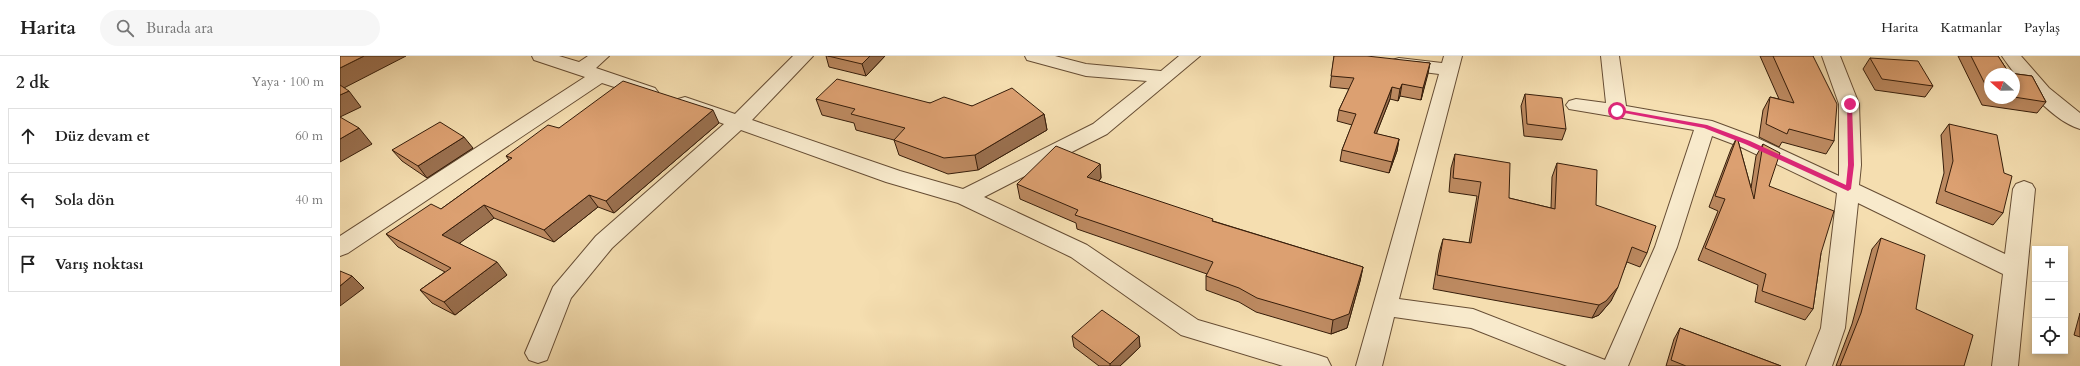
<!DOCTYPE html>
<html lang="tr">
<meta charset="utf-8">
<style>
:root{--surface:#fff;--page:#f6f6f6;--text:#222;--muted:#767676;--line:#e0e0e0}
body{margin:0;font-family:Cardo,serif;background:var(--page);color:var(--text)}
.controls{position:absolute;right:12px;bottom:12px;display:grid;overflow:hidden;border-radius:0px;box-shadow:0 2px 6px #0003}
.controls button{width:36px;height:36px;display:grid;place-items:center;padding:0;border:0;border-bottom:1px solid var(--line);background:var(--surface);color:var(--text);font:20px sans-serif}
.compass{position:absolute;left:1644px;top:12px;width:36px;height:36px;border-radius:50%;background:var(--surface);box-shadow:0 2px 6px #0003;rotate:290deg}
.stop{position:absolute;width:12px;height:12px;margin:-9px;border:3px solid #db2777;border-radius:50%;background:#fff}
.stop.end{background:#db2777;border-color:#fff;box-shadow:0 1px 4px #0008}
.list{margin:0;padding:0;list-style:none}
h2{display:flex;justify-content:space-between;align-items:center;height:52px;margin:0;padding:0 16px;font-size:17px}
h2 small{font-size:13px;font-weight:400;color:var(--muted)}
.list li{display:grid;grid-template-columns:26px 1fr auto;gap:12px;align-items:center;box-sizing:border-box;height:56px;margin:0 8px 8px;padding:0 8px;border:1px solid var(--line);border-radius:0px}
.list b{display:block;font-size:15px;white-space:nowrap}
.list em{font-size:13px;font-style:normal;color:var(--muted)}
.icon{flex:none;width:22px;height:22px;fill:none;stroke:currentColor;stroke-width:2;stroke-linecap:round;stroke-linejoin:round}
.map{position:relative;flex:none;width:1740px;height:310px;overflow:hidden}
header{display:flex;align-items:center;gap:24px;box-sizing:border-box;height:56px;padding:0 20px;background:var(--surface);border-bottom:1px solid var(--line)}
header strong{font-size:19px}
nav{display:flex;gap:22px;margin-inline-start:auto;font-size:14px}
.search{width:280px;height:36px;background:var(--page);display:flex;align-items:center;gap:10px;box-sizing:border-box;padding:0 14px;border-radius:22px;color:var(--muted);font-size:15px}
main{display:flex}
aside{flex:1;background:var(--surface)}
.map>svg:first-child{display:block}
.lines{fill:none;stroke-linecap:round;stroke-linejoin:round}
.street-casing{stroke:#664d34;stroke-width:2}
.street{fill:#f8eacc;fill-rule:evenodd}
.wall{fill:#bd8a61;stroke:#361d0a;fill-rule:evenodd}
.shaded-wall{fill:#9a704f;stroke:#361d0a}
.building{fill:#dca071;stroke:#361d0a}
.route{fill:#db2777}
</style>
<header>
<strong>Harita</strong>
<div class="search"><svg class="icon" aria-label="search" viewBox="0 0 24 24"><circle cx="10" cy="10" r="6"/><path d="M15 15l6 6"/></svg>Burada ara</div>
<nav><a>Harita</a><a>Katmanlar</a><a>Paylaş</a></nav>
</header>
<main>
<aside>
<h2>2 dk<small>Yaya · 100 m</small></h2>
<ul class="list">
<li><svg class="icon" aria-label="ahead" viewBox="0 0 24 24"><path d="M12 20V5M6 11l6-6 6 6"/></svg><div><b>Düz devam et</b></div><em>60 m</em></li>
<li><svg class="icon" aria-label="left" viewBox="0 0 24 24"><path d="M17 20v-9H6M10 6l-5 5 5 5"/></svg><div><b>Sola dön</b></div><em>40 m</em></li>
<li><svg class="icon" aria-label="arrive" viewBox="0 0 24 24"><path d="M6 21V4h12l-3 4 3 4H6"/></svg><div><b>Varış noktası</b></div></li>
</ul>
</aside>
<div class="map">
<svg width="1740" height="310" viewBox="0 0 1740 310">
<rect width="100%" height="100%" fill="#f5deb0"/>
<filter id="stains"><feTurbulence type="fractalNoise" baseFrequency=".005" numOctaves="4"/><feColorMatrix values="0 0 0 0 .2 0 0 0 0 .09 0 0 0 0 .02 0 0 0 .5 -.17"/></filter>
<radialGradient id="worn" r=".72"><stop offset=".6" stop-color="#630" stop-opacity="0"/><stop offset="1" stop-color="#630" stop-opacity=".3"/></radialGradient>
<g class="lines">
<!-- street casing -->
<g class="street-casing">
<g id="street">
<polygon points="192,0 219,0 239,6 248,0 269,0 256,12 315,32 318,36 315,40 308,42 262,27 8,197 0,200 0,180 245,21 194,4"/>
<polygon points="453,0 473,0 412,64 560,115 623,133 753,68 807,25 746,20 687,4 685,0 715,0 746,8 821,15 839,0 860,0 767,78 644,141 747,189 858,264 978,299 987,302 991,310 943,310 841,279 731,201 618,147 546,126 401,74 272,192 231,242 207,304 198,307 189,304 185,297 213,231 256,180 384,68 338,51 335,47 338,43 345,41 395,58"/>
<polygon points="1104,0 1122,0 1059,243 1133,253 1265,304 1315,191 1354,74 1229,53 1226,49 1229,45 1236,43 1266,47 1261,0 1279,0 1286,50 1372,65 1415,81 1499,120 1499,48 1482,0 1500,0 1519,48 1521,109 1519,129 1665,198 1673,133 1676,128 1684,125 1692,128 1695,133 1678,310 1652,310 1663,218 1518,147 1505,272 1492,310 1466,310 1481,272 1497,137 1401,91 1372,80 1337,191 1288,310 1227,310 1131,272 1054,261 1042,310 1016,310 1099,18 1052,12 1050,8 1052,4 1059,2 1102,7"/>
<path d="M1662,0H1681L1709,32L1740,57V73C1712,65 1678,24 1662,0Z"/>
</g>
</g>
<!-- street -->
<use href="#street" class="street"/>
</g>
<!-- wall -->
<g class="wall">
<polygon points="486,0 545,0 526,20 489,11"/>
<polygon points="994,0 1090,7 1081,44 1060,40 1058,45 1050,43 1036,78 1059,83 1057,95 1049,117 1000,105 1002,94 1012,69 997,65 999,54 1009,33 990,31"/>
<polygon points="1420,0 1473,0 1494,85 1486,98 1442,86 1439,91 1419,81 1423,54 1430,41 1439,43"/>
<path d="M1618,0H1658L1669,17L1692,20L1706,46L1697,57L1642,49ZM1650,18H1674V42H1650Z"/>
<polygon points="1530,2 1593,30 1585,41 1535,34 1523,13"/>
<polygon points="1185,38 1226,73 1222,84 1184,80 1181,50"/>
<polygon points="476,43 590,47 632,50 704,58 707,74 638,114 608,118 559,99 554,84 516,74 514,67 482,59"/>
<polygon points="379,67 274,157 258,151 214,186 154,162 119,187 167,219 115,259 92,247 80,234 105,216 58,191 46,178 101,153 169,104 166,100 219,72"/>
<polygon points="1609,68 1663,157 1653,169 1596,147 1604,117 1601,79"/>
<polygon points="1397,81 1411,132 1416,100 1423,88 1429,130 1481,197 1473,253 1465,264 1415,246 1418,229 1358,204 1378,155 1369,151 1391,93"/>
<polygon points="133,92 87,122 62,105 52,94"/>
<polygon points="1115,98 1169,142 1211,152 1212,121 1217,107 1256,149 1307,197 1300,211 1287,206 1271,245 1259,259 1252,262 1093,233 1099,197 1103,183 1129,187 1137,140 1109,136 1111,112"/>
<polygon points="760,108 761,122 759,125 873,165 1023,211 1020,225 1007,272 991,278 916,256 899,246 866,234 866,220 867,218 737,173 736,167 680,143 677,128"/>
<polygon points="1541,182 1576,253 1624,310 1496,310 1512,268 1532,193"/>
<polygon points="1740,257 1740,281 1734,279"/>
<polygon points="1340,272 1441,310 1326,310 1334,283"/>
<polygon points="732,280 799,280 800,291 780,310 759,310 734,291"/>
</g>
<!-- shaded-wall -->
<g class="shaded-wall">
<polygon points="24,0 66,0 0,34 0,12"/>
<polygon points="530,0 545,0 526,20 522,8"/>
<polygon points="1090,7 1088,18 1081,44 1083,32"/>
<polygon points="1062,28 1060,40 1058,45 1060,33"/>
<polygon points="1052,31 1050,43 1032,89 1034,77"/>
<polygon points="9,35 21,51 0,61 0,39"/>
<polygon points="373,54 379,67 274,157 266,145"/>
<polygon points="704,58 707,74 638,114 635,99"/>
<polygon points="19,72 32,88 0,106 0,83"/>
<polygon points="124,81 133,92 87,122 78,110"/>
<polygon points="1059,83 1057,95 1049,117 1052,106"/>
<polygon points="760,108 761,122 749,136 747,121"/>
<polygon points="249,139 258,151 214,186 204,174"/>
<polygon points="144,149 154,162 113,192 102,179"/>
<polygon points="157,206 167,219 115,259 104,246"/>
<polygon points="1023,211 1020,225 1007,272 991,278 993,264"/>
<polygon points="12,220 24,232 0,250 0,230"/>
<polygon points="1278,231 1271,245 1259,259 1252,262 1259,249"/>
<polygon points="799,280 800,291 780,310 770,310 770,308"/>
</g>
<!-- building -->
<g class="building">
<polygon points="0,0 24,0 0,12"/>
<polygon points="488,0 530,0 522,8"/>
<polygon points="994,0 1027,0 1090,7 1083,32 1062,28 1060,33 1052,31 1034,77 1059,83 1052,106 1002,94 1016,58 999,54 1014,22 991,20"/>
<polygon points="1433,0 1473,0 1497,48 1494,85 1449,73 1447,78 1426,68 1430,41 1454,47"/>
<polygon points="1631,0 1658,0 1669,17 1692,20 1706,46 1674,41 1674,18 1650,18 1650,38"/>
<polygon points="1530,2 1578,5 1593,30 1542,23"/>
<polygon points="497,23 590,47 604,41 632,50 672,32 704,58 635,99 604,102 554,84 565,72 511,58 515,53 476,43"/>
<polygon points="283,25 373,54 266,145 249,139 204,174 144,149 102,179 157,206 104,246 80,234 111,212 46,178 91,148 101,153 172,102 166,100 208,69 219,72"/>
<polygon points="0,29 9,35 0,39"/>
<polygon points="1185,38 1222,42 1226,73 1187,68"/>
<polygon points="0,61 19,72 0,83"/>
<polygon points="100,66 124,81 78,110 52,94"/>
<polygon points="1609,68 1657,79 1664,117 1672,120 1663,157 1605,135 1613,105"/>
<polygon points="1397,81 1414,143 1423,88 1440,97 1429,130 1494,155 1481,197 1473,253 1422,235 1426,218 1365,192 1385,143 1375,140"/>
<polygon points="716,90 760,108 747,121 873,163 872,165 1023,211 1009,258 993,264 917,242 899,232 866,220 873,206 735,159 738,154 677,128"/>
<polygon points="1115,98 1170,107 1169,142 1215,153 1217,107 1257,114 1256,149 1316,170 1307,197 1292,191 1278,231 1266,245 1259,249 1097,219 1103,183 1131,187 1141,126 1113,122"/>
<polygon points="1541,182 1585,199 1576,253 1633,279 1624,310 1500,310 1521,257"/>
<polygon points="0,215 12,220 0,230"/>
<polygon points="762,254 799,280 770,308 732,280"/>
<polygon points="1340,272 1441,310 1346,310 1331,304"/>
</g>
<!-- route -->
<polygon class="route" points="1510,47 1512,48 1514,109 1511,133 1508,135 1405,88 1364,72 1274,55 1277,53 1367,69 1410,85 1506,129 1508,109 1507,48"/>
<rect width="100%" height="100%" filter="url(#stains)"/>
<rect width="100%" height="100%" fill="url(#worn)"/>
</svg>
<div class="controls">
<button>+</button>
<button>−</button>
<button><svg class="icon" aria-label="locate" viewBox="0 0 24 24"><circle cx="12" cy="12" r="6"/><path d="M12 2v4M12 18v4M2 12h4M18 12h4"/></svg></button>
</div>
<svg class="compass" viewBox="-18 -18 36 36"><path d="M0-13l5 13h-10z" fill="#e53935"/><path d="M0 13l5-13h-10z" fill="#767676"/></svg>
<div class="stop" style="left:1277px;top:55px"></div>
<div class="stop end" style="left:1510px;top:48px"></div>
</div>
</main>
